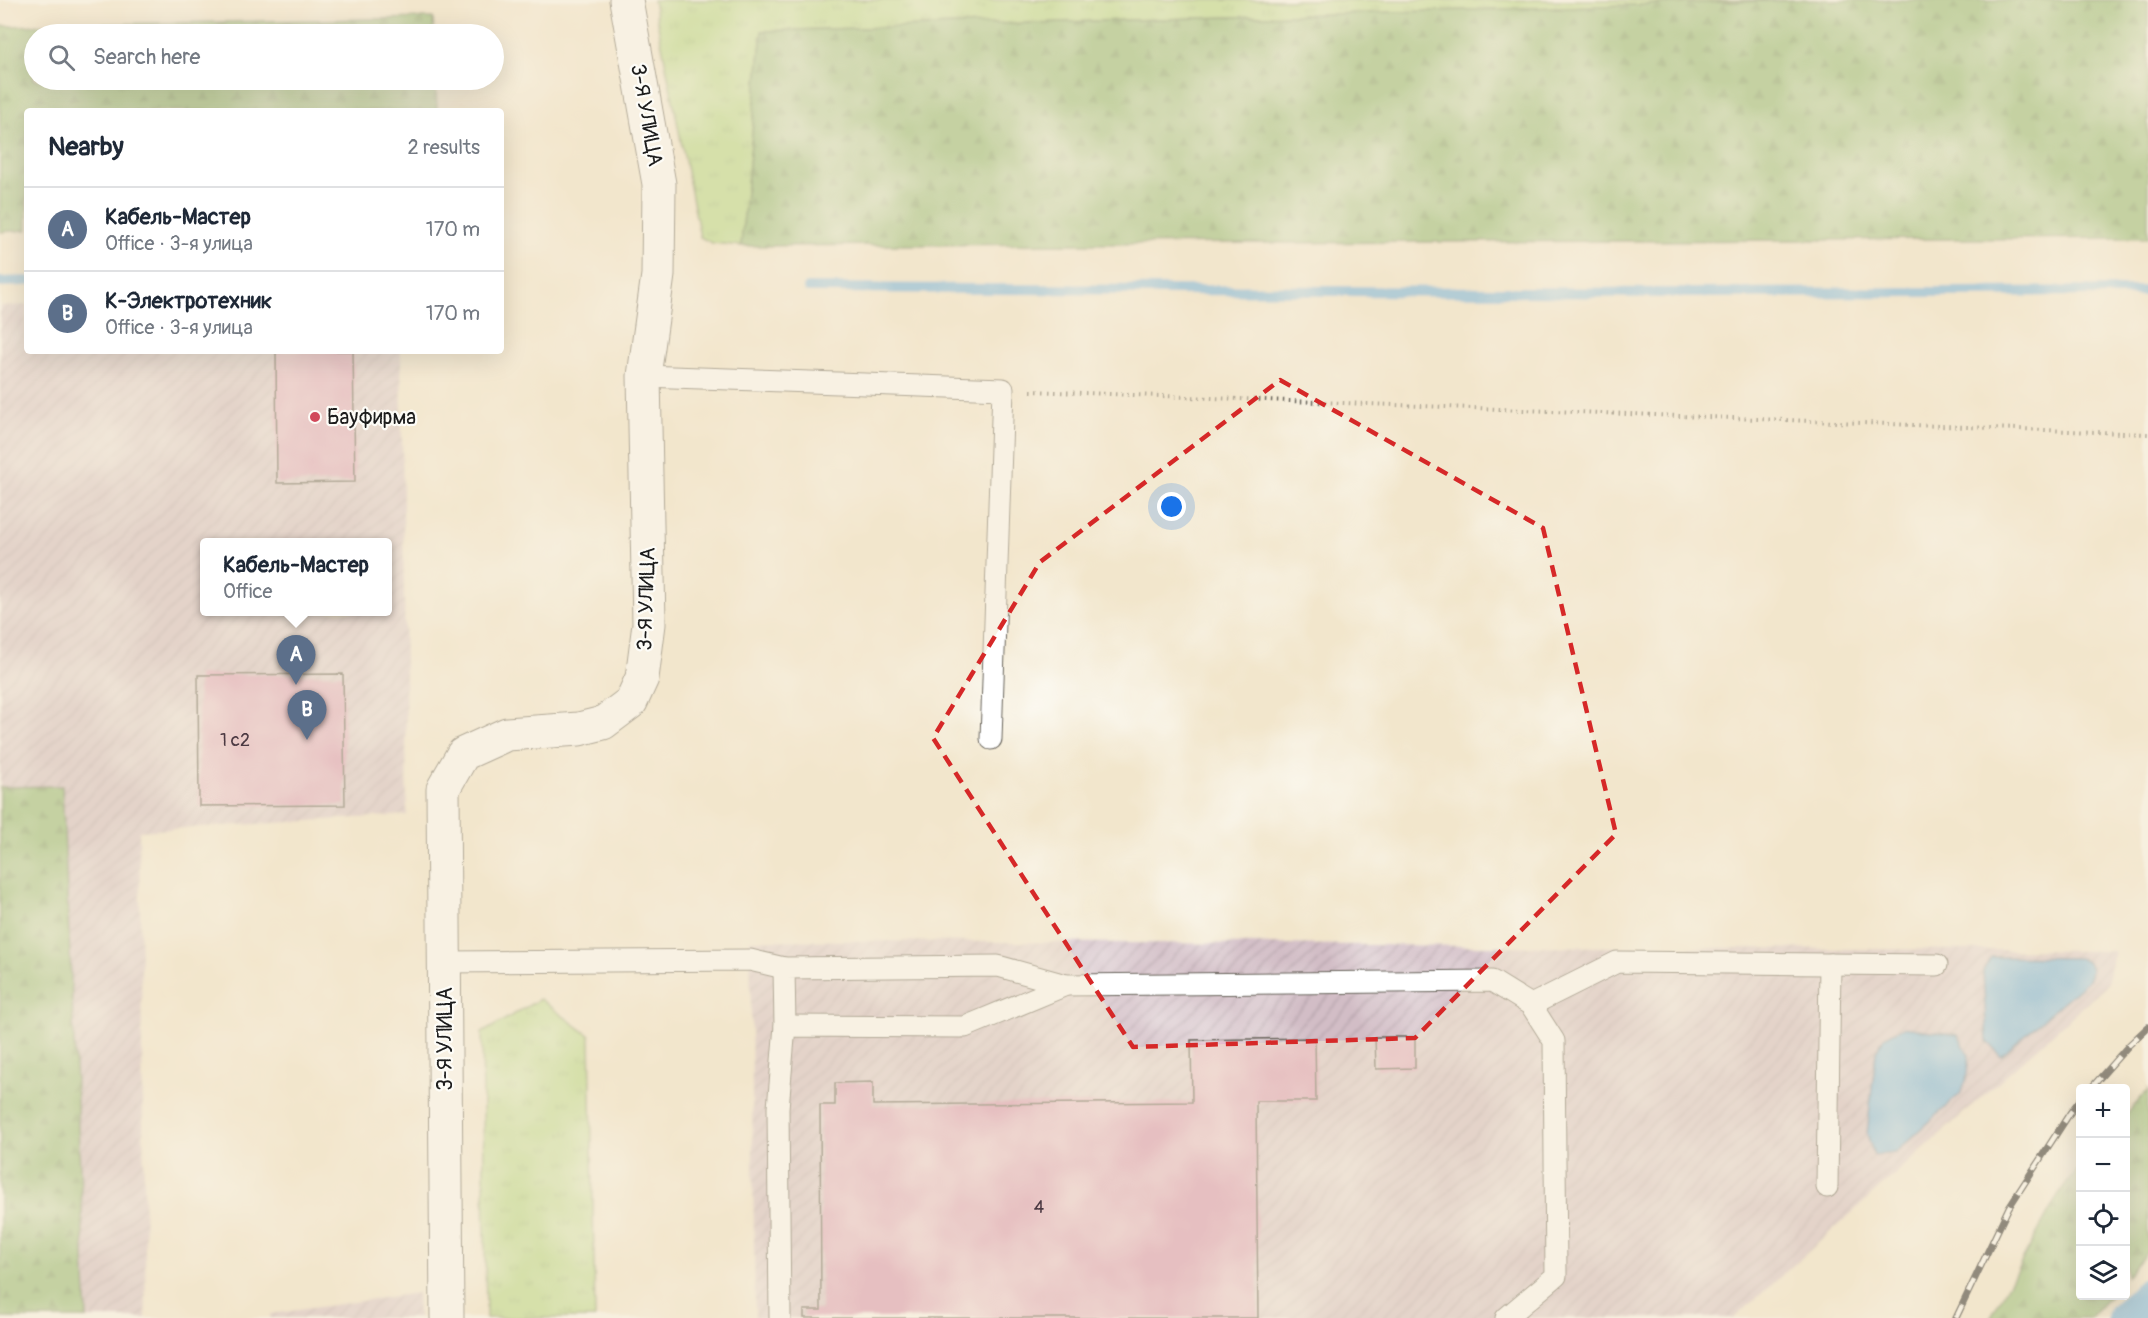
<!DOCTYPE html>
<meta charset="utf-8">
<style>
:root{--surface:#fff;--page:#f6f6f7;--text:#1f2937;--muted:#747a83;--line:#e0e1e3;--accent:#7c3aed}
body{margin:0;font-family:Pangolin,sans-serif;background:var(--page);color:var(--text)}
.controls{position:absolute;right:18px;bottom:18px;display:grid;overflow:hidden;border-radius:6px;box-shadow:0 6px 24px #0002}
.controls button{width:54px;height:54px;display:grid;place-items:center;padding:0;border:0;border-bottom:2px solid var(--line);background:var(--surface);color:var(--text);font:30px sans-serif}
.you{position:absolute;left:1172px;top:507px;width:21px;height:21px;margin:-15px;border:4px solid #fff;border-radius:50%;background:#1a73e8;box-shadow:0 0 0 9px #1a73e833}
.badge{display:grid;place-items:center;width:39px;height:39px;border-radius:50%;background:var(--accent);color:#fff;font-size:20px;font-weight:700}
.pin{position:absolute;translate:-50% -50px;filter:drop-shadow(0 2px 3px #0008)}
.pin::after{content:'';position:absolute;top:32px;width:21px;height:18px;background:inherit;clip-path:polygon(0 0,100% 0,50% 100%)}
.popup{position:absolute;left:200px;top:538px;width:192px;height:78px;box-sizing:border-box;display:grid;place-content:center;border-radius:6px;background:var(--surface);filter:drop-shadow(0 2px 4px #0005);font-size:20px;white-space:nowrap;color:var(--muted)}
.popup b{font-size:22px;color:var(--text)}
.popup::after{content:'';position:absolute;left:50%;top:100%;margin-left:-12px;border:12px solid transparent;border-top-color:var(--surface)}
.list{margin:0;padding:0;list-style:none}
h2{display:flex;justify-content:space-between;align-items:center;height:78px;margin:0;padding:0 24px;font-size:26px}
h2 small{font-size:20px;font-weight:400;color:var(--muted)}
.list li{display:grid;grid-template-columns:39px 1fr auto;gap:18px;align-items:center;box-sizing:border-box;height:84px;padding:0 24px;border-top:2px solid var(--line)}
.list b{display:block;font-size:22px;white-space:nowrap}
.list p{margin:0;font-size:20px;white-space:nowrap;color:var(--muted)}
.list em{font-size:20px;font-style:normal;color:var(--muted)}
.icon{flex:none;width:33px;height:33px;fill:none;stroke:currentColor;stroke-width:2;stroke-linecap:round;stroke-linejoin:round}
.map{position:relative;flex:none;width:2148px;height:1318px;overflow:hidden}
.search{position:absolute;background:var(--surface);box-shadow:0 6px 24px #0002;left:24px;top:24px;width:480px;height:66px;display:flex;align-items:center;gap:15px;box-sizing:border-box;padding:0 21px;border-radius:33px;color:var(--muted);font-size:22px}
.panel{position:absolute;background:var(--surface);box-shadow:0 6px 24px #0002;left:24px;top:108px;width:480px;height:246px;border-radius:6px}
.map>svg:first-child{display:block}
.industrial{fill:url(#industrial-furrows);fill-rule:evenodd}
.grass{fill:url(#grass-tufts);stroke:#687a4f;stroke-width:1.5}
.forest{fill:url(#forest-firs);stroke:#556a46;stroke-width:1.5}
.water{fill:#69afdf;stroke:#42667e;stroke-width:1.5}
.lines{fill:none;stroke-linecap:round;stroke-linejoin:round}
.stream{stroke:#69afdf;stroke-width:10}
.canal{stroke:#69afdf;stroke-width:36}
.building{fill:#d891b3}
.lane-casing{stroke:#67635a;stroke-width:23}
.street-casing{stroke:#67635a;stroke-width:35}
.path{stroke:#67635a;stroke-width:4;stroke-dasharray:1.5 4.5;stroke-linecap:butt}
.lane{stroke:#fff;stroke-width:21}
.street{stroke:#fff;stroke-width:33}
.rail-casing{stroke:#1c1c1c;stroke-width:7}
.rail{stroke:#fdfcf7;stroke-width:4.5;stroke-dasharray:14;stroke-linecap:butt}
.marked{fill:none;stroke:#d62828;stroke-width:4.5;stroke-dasharray:12 8;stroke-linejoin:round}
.poi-dot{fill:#d1495b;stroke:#fdfcf7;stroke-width:2}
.labels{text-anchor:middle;stroke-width:4.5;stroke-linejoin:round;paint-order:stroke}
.number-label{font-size:18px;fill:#4b3942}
.street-label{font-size:21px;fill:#1c1c1c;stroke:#fdfcf7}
.poi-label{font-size:21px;fill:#1c1c1c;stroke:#fdfcf7;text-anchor:start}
</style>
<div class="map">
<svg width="2148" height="1318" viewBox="0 0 2148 1318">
<defs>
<pattern id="industrial-furrows" width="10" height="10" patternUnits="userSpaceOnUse" patternTransform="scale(1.5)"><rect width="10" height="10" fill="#d2bdc6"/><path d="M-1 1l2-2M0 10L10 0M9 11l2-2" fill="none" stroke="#b4a2aa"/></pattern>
<pattern id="grass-tufts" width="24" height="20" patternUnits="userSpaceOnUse" patternTransform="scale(1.5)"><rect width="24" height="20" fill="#b3d982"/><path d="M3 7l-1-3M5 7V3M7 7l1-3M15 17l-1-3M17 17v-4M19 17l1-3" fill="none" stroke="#99ba70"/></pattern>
<pattern id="forest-firs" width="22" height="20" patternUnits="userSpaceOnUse" patternTransform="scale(1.5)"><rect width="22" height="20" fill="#8eb970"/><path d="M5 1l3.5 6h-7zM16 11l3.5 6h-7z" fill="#7a9e60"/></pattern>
</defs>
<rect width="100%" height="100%" fill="#fdfcf7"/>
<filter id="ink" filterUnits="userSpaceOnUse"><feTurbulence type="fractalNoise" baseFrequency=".0167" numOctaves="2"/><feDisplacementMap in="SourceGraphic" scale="12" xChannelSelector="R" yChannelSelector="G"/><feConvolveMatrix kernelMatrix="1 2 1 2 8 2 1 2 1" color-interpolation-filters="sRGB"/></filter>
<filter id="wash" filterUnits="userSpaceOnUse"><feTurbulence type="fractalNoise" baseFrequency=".008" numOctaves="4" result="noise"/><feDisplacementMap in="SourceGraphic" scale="24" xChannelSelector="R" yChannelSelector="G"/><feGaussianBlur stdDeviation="1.35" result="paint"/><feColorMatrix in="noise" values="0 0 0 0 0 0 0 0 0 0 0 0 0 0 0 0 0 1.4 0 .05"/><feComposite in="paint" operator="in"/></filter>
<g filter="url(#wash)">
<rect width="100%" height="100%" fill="#f2e6cc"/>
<!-- industrial -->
<g class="industrial">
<path d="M27,305V351H401L407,815L139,831L146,1318H0V306ZM204,542H388V612H204Z"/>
<polygon points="750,940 2114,951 2107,985 1734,1318 755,1318"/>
<polygon points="417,1293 418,1318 270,1318 270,1314"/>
</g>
<!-- grass -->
<g class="grass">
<polygon points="653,0 1800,0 762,31 741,246 712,243 700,237"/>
<polygon points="540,999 590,1036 595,1318 486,1318 482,1033"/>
</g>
<!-- forest -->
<g class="forest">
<polygon points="1800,0 2148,0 2148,238 741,246 762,31"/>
<polygon points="433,18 434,34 34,34 34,80 436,80 437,111 27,111 27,230 0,232 0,26"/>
<polygon points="62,786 87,1318 0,1318 0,787"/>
<polygon points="2148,1090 2148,1251 2126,1277 2126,1115"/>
<polygon points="2080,1166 2080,1296 2110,1296 2090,1318 1990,1318 2059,1194"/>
</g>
<!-- water -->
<g class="water">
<path d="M1991,957L2081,958C2093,964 2093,972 2087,981L2001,1056L1987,1041L1983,971Z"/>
<polygon points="1903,1027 1958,1035 1969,1055 1966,1081 1960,1094 1895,1153 1874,1155 1867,1134 1876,1052 1884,1037"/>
</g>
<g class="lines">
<!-- stream -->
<g class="stream">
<polyline points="0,282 27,281"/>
<polyline points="808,288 1678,293 2148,291"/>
</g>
<!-- canal -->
<polyline class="canal" points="2125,1318 2148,1296"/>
</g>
<g id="blocks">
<!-- building -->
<g class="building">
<polygon points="276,351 353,351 355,482 277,483"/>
<polygon points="343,674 345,805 199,806 198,675"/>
<polygon points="1375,1037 1415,1037 1415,1068 1376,1069"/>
<polygon points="1315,1038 1316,1101 1256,1101 1258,1318 804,1318 804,1310 821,1310 820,1105 835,1105 835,1083 873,1082 873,1105 1192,1102 1191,1040"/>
</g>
</g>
</g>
<g filter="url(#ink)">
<use href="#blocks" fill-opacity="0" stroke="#67635a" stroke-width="1.5"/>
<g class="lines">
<!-- lane casing -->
<g class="lane-casing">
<g id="lane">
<polyline points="644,376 1003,389 991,739"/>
<polyline points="444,962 750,960 784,968"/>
<polyline points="1531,1005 1617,962 1937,965"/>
<polyline points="785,1026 784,968 998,966 1066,985"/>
<polyline points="1827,1187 1830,964"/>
<polyline points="780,1318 778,1108 785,1026 965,1027 1066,985 1492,981 1531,1005 1554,1041 1556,1276 1506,1318"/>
</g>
</g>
<!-- street casing -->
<g class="street-casing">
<polyline id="street" points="447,1318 443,789 463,754 507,734 579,729 603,723 631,702 642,678 649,624 644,376 658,275 659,184 626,0"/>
</g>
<!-- path -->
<polyline class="path" points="1031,391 2148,434"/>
<!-- lane -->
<use href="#lane" class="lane"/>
<!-- street -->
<use href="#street" class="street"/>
<!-- rail casing -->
<g class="rail-casing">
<g id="rail">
<polyline points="2091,1088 2129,1045 2148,1027"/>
<polyline points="1956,1318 2009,1207 2070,1113 2080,1100"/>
</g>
</g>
<!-- rail -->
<use href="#rail" class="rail"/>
</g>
</g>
<!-- marked area -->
<path d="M0 0H2148V1318H0ZM1280,380L1543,528L1616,834L1415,1038L1133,1047L933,738L1040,562Z" fill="#f2e6cc" fill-opacity=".55" fill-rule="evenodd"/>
<path class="marked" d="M1280,380L1543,528L1616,834L1415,1038L1133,1047L933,738L1040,562Z"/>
<!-- markers -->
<circle class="poi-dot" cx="315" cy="417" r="6"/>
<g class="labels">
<!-- number labels -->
<g class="number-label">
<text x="235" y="746">1 с2</text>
<text x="1039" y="1213">4</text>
</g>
<!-- street labels -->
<g class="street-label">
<text transform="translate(647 115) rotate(80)" y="7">3-Я УЛИЦА</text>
<text transform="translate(646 599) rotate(-88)" y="7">3-Я УЛИЦА</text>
<text transform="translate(445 1039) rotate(-90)" y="7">3-Я УЛИЦА</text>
</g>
<!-- poi labels -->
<g class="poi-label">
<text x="327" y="424">Бауфирма</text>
</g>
</g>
</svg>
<div class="controls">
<button>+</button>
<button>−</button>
<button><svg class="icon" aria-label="locate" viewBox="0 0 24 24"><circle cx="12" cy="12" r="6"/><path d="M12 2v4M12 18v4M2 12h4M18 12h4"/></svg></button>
<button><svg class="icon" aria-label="layers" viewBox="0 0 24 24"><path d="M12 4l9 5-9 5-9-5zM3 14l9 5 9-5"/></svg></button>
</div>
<div class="you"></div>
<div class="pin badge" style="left:296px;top:685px;background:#5c6f8a">A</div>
<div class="popup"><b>Кабель-Мастер</b>Office</div>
<div class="pin badge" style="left:307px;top:740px;background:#5c6f8a">B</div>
<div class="search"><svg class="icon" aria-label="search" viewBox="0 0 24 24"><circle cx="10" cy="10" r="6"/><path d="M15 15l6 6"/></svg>Search here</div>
<section class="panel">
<h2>Nearby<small>2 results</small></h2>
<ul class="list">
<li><span class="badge" style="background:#5c6f8a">A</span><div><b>Кабель-Мастер</b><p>Office · 3-я улица</p></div><em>170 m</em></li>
<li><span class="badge" style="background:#5c6f8a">B</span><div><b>К-Электротехник</b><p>Office · 3-я улица</p></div><em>170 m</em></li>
</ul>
</section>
</div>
